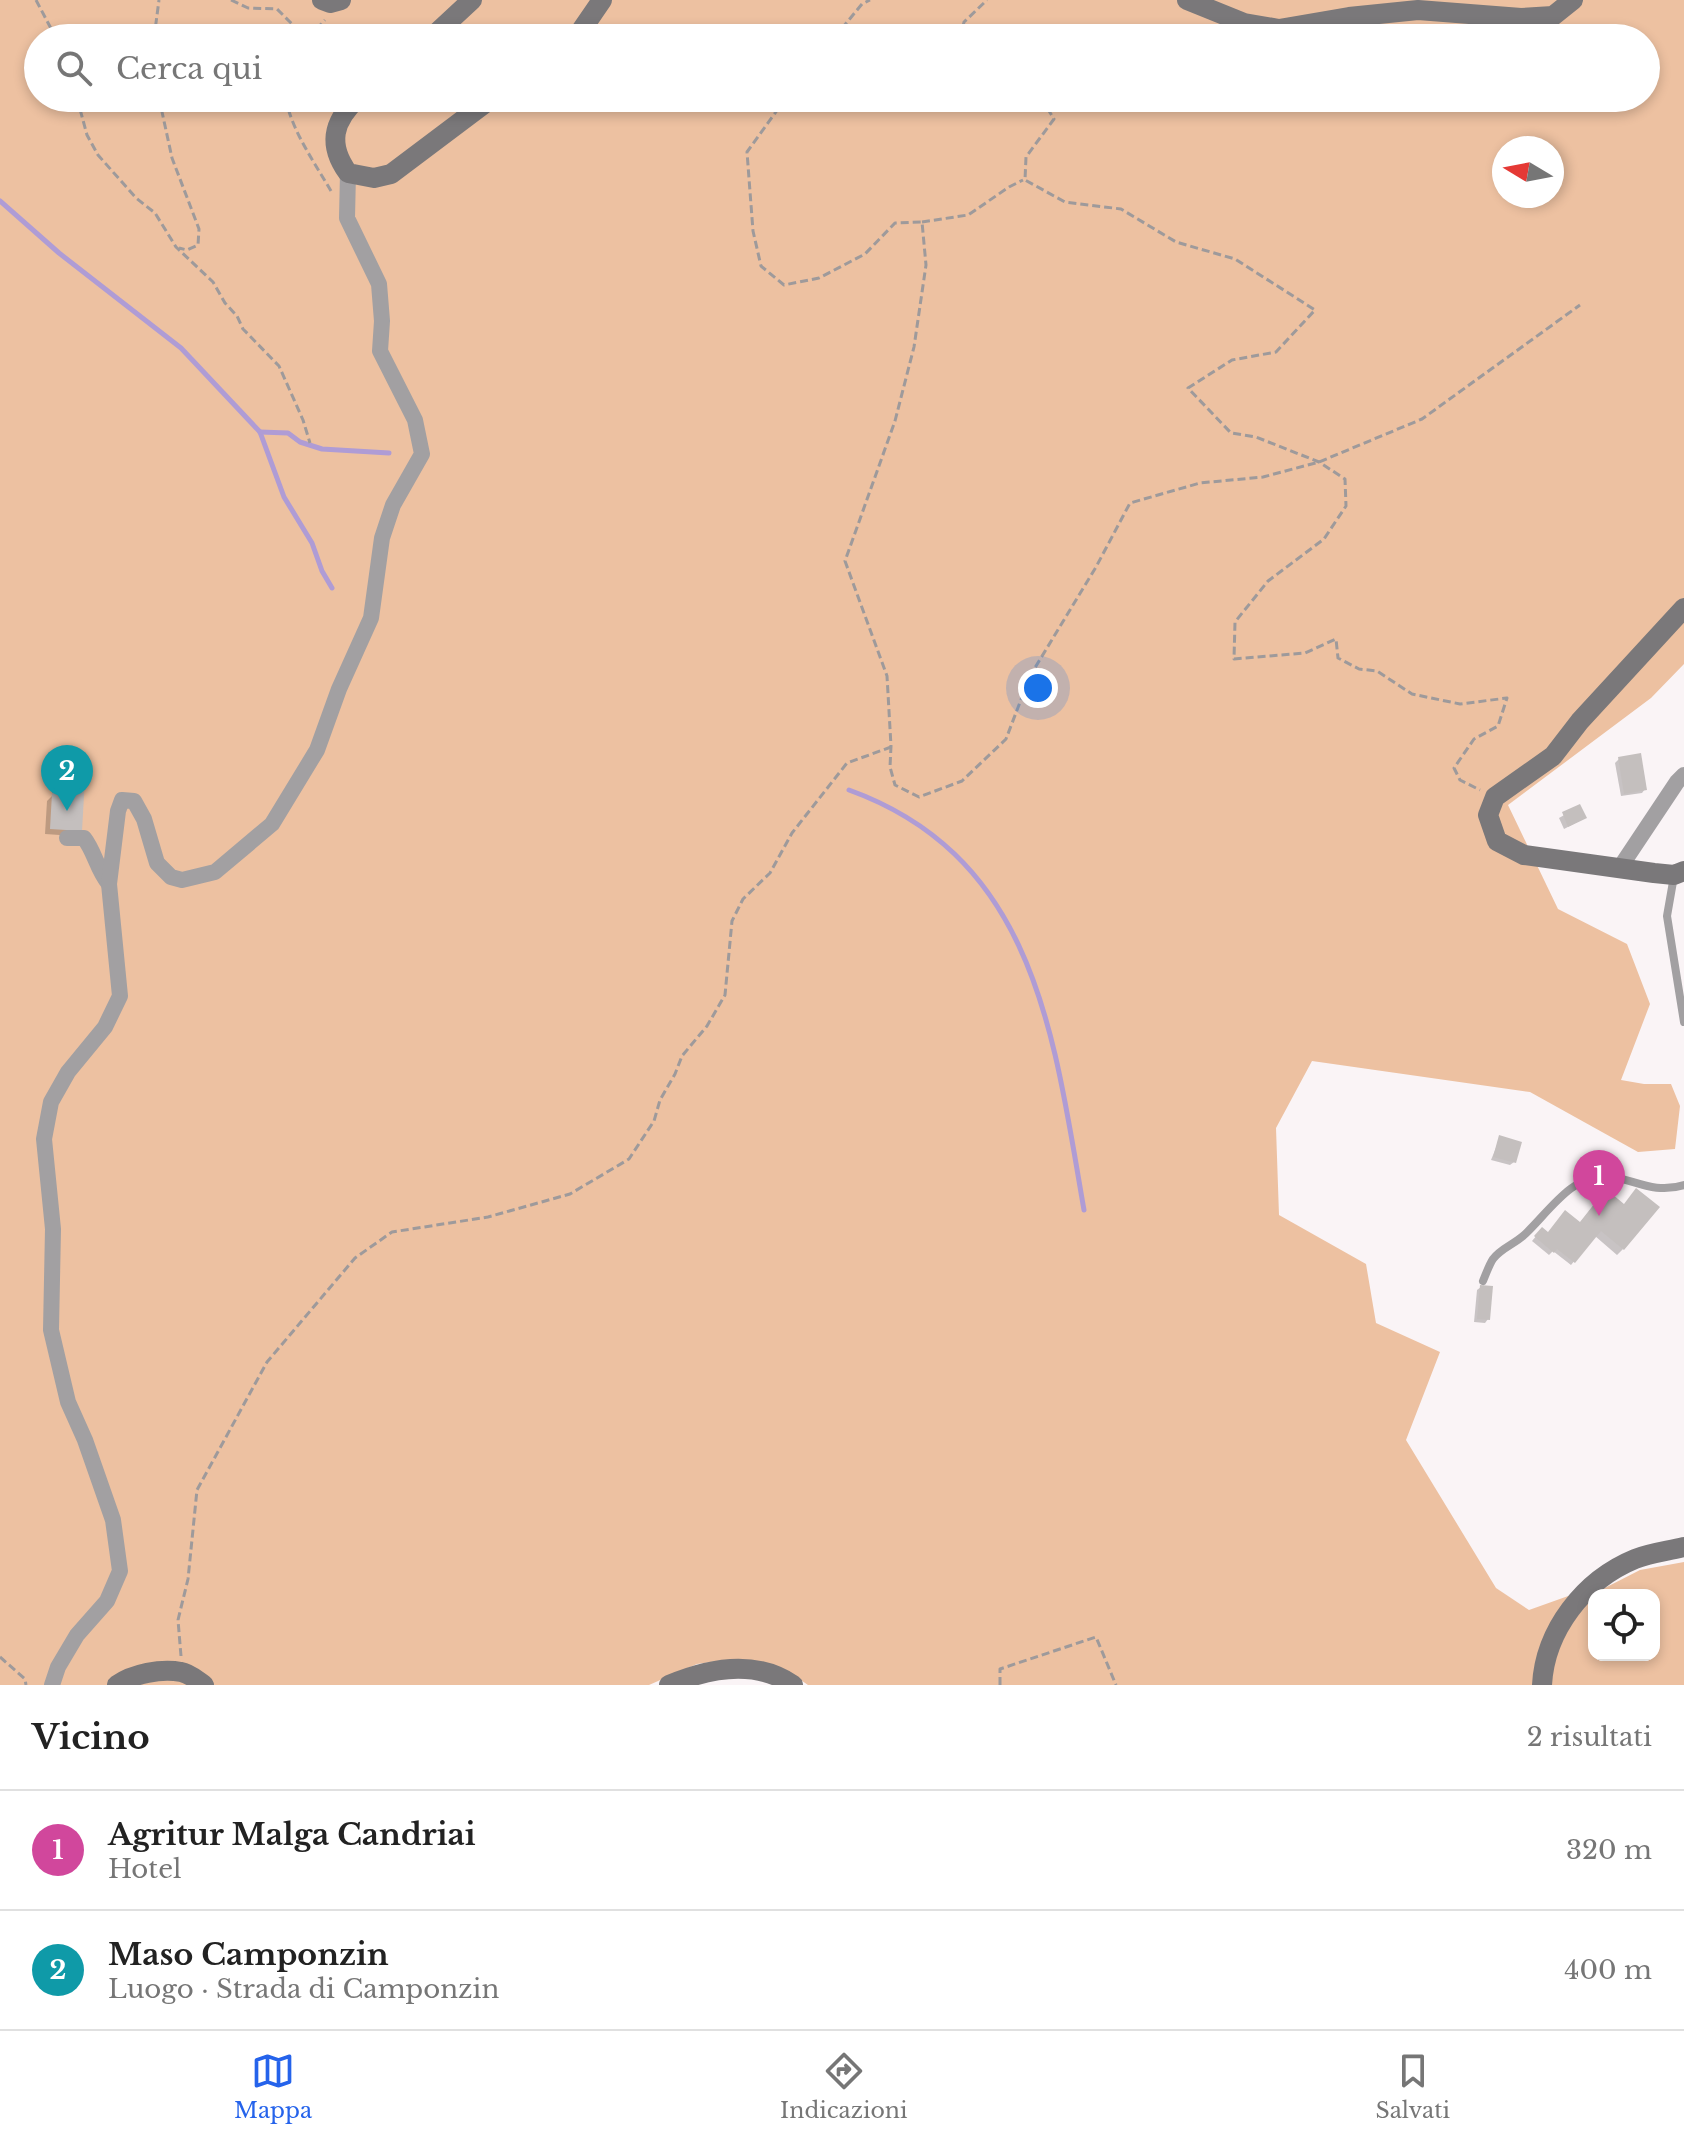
<!DOCTYPE html>
<html lang="it">
<meta charset="utf-8">
<style>
:root{--surface:#fff;--page:#f6f6f6;--text:#222;--muted:#767676;--line:#e0e0e0;--accent:#2563eb}
body{margin:0;font-family:"Libre Baskerville",serif;background:var(--page);color:var(--text)}
.controls{position:absolute;right:24px;bottom:24px;display:grid;overflow:hidden;border-radius:16px;box-shadow:0 4px 12px #0003}
.controls button{width:72px;height:72px;display:grid;place-items:center;padding:0;border:0;border-bottom:2px solid var(--line);background:var(--surface);color:var(--text);font:40px sans-serif}
.compass{position:absolute;left:1492px;top:136px;width:72px;height:72px;border-radius:50%;background:var(--surface);box-shadow:0 4px 12px #0003;rotate:280deg}
.you{position:absolute;left:1038px;top:688px;width:28px;height:28px;margin:-20px;border:6px solid #fff;border-radius:50%;background:#1a73e8;box-shadow:0 0 0 12px #1a73e833}
.badge{display:grid;place-items:center;width:52px;height:52px;border-radius:50%;background:var(--accent);color:#fff;font-size:26px;font-weight:700}
.pin{position:absolute;translate:-50% -66px;filter:drop-shadow(0 2px 4px #0008)}
.pin::after{content:'';position:absolute;top:42px;width:28px;height:24px;background:inherit;clip-path:polygon(0 0,100% 0,50% 100%)}
.list{margin:0;padding:0;list-style:none}
h2{display:flex;justify-content:space-between;align-items:center;height:104px;margin:0;padding:0 32px;font-size:34px}
h2 small{font-size:26px;font-weight:400;color:var(--muted)}
.list li{display:grid;grid-template-columns:52px 1fr auto;gap:24px;align-items:center;box-sizing:border-box;height:120px;padding:0 32px;border-top:2px solid var(--line)}
.list b{display:block;font-size:30px;white-space:nowrap}
.list p{margin:0;font-size:26px;white-space:nowrap;color:var(--muted)}
.list em{font-size:26px;font-style:normal;color:var(--muted)}
.icon{flex:none;width:44px;height:44px;fill:none;stroke:currentColor;stroke-width:2;stroke-linecap:round;stroke-linejoin:round}
.map{position:relative;flex:none;width:1684px;height:1685px;overflow:hidden}
.search{position:absolute;background:var(--surface);box-shadow:0 4px 12px #0003;left:24px;right:24px;top:24px;height:88px;display:flex;align-items:center;gap:20px;box-sizing:border-box;padding:0 28px;border-radius:44px;color:var(--muted);font-size:30px}
.sheet{height:344px;background:var(--surface)}
nav{display:flex;justify-content:space-around;align-items:center;box-sizing:border-box;height:112px;border-top:2px solid var(--line);background:var(--surface);font-size:22px;color:var(--muted)}
nav a{display:grid;justify-items:center;gap:4px}
nav .on{color:var(--accent)}
.map>svg:first-child{display:block}
.green{fill:#edc1a1;fill-rule:evenodd}
.shadow{fill:#0003}
.lines{fill:none;stroke-linecap:round;stroke-linejoin:round}
.stream{stroke:#af9cd5;stroke-width:5}
.building{fill:#c4bfbe}
.path{stroke:#9e9a9b;stroke-width:3;stroke-dasharray:8 4;stroke-linecap:butt}
.lane{stroke:#a2a0a2;stroke-width:8}
.street{stroke:#a2a0a2;stroke-width:16}
.secondary{stroke:#7a787a;stroke-width:20}
</style>
<div class="map">
<svg width="1684" height="1685" viewBox="0 0 1684 1685">
<rect width="100%" height="100%" fill="#faf4f6"/>
<!-- green -->
<g class="green">
<path d="M0,0H1684V664L1651,698L1508,805L1558,909L1627,944L1650,1004L1621,1080L1644,1084H1671L1680,1106L1675,1149L1638,1152L1530,1092L1312,1061L1276,1128L1279,1215L1366,1264L1376,1323L1440,1352L1406,1440L1496,1588L1529,1610L1571,1595L1533,1685H808L786,1670L725,1660L697,1664L649,1685H0ZM38,38H1646V98H38ZM1504,148H1552V196H1504Z"/>
<path d="M1684,1562V1685H1549L1561,1637L1595,1593L1640,1570ZM1594,1595H1654V1655H1594Z"/>
</g>
<!-- shadow -->
<g class="shadow">
<polygon points="1619,759 1645,789 1642,793 1621,796 1615,763"/>
<polygon points="59,778 74,836 45,834 47,801 52,796 53,784"/>
<polygon points="1580,806 1585,818 1564,829 1559,818"/>
<polygon points="1500,1138 1514,1162 1510,1165 1491,1160"/>
<polygon points="1600,1198 1623,1249 1617,1255 1595,1236 1571,1265 1553,1251 1549,1255 1532,1241 1542,1229 1547,1234 1579,1224"/>
<polygon points="1481,1287 1488,1319 1485,1323 1474,1322 1477,1290"/>
</g>
<g class="lines">
<!-- stream -->
<g class="stream">
<polyline points="0,201 59,253 181,348 260,432 284,497 312,543 322,571 332,588"/>
<polyline points="260,432 288,433 300,442 322,449 389,453"/>
<path d="M849,790C1037,858 1054,1039 1084,1210"/>
</g>
</g>
<!-- building -->
<g class="building">
<polygon points="1641,753 1647,790 1624,794 1618,757"/>
<polygon points="58,776 85,778 82,831 50,829 52,793 57,793"/>
<polygon points="1580,804 1587,818 1568,827 1562,812"/>
<polygon points="1499,1135 1522,1142 1516,1163 1493,1157"/>
<polygon points="1636,1188 1660,1207 1624,1250 1601,1231 1575,1263 1557,1249 1554,1253 1534,1236 1542,1227 1548,1232 1565,1210 1580,1222 1606,1189 1624,1204"/>
<polygon points="1480,1285 1493,1286 1490,1320 1477,1319"/>
</g>
<g class="lines">
<!-- path -->
<g class="path">
<polyline points="36,0 56,38"/>
<polyline points="231,0 248,8 277,9 296,28 302,38"/>
<polyline points="154,38 159,0"/>
<polyline points="308,38 325,20"/>
<polyline points="834,38 862,4 870,0"/>
<polyline points="960,38 964,22 987,0"/>
<polyline points="77,98 87,135 98,155 136,198 155,213 176,247 213,282 225,303 237,316 243,329 279,366 303,420 310,443"/>
<polyline points="159,98 172,158 199,229 198,245 187,250 179,248"/>
<path d="M286,98C290,128 316,165 331,191"/>
<polyline points="786,98 747,152 753,231 761,266 784,285 819,278 865,254 895,223 922,222 926,265 914,347 895,421 845,561 887,676 891,746 890,767 895,785 919,797 962,781 1006,739 1030,676 1096,567 1130,503 1200,483 1263,477 1319,462 1422,419 1580,305"/>
<polyline points="1041,98 1054,119 1026,157 1025,180 1065,202 1121,209 1176,242 1235,259 1315,310 1276,352 1232,360 1188,388 1231,433 1256,437 1319,462 1345,479 1346,506 1324,539 1268,581 1235,622 1234,659 1305,653 1336,639 1338,658 1359,669 1377,671 1412,694 1460,704 1507,698 1498,726 1474,739 1454,768 1460,780 1480,790"/>
<polyline points="922,222 968,215 1009,187 1023,180"/>
<polyline points="181,1656 178,1620 188,1579 197,1490 267,1362 355,1258 392,1232 488,1217 570,1194 629,1159 654,1121 660,1100 675,1074 682,1056 707,1026 725,995 732,921 743,899 770,873 792,833 847,763 891,747"/>
<polyline points="0,1657 25,1679 26,1685"/>
<polyline points="1000,1685 1000,1669 1096,1637 1116,1685"/>
</g>
<!-- lane -->
<g class="lane">
<polyline points="1674,876 1667,916 1684,1022"/>
<path d="M1483,1281C1486,1274 1489,1265 1493,1259C1500,1249 1514,1244 1523,1236C1545,1217 1571,1174 1606,1176C1632,1178 1653,1195 1684,1185"/>
</g>
<!-- street -->
<g class="street">
<path d="M67,838H84C95,852 97,870 109,884"/>
<polyline points="1619,869 1677,782 1684,775"/>
<polyline points="52,1685 58,1667 77,1635 107,1601 120,1571 113,1520 85,1440 68,1402 51,1330 53,1229 44,1139 51,1102 68,1072 105,1027 120,996 109,884 118,811 122,800 134,801 144,819 157,863 171,877 182,880 215,872 272,824 317,750 339,689 371,618 382,538 393,505 422,454 415,420 380,351 382,321 379,284 347,218 348,173"/>
</g>
<!-- secondary -->
<g class="secondary">
<polyline points="322,0 330,3 341,0"/>
<polyline points="1187,0 1244,23 1279,29 1349,17 1418,10 1521,18 1553,16 1573,0"/>
<polyline points="431,38 472,0"/>
<polyline points="576,38 602,0"/>
<path d="M358,98C333,121 327,144 348,173L374,178L391,174L492,98"/>
<polyline points="1684,608 1580,721 1553,756 1495,797 1488,815 1497,841 1524,855 1654,873 1674,875 1684,871"/>
<path d="M117,1685C133,1674 161,1668 181,1672C189,1673 198,1681 204,1685"/>
<path d="M669,1685C709,1668 755,1659 793,1685"/>
<path d="M1542,1685C1545,1630 1584,1580 1635,1559C1650,1553 1668,1551 1684,1547"/>
</g>
</g>
</svg>
<div class="controls">
<button><svg class="icon" aria-label="locate" viewBox="0 0 24 24"><circle cx="12" cy="12" r="6"/><path d="M12 2v4M12 18v4M2 12h4M18 12h4"/></svg></button>
</div>
<svg class="compass" viewBox="-18 -18 36 36"><path d="M0-13l5 13h-10z" fill="#e53935"/><path d="M0 13l5-13h-10z" fill="#767676"/></svg>
<div class="you"></div>
<div class="pin badge" style="left:1599px;top:1216px;background:#d1479c">1</div>
<div class="pin badge" style="left:67px;top:811px;background:#0f9aa8">2</div>
<div class="search"><svg class="icon" aria-label="search" viewBox="0 0 24 24"><circle cx="10" cy="10" r="6"/><path d="M15 15l6 6"/></svg>Cerca qui</div>
</div>
<section class="sheet">
<h2>Vicino<small>2 risultati</small></h2>
<ul class="list">
<li><span class="badge" style="background:#d1479c">1</span><div><b>Agritur Malga Candriai</b><p>Hotel</p></div><em>320 m</em></li>
<li><span class="badge" style="background:#0f9aa8">2</span><div><b>Maso Camponzin</b><p>Luogo · Strada di Camponzin</p></div><em>400 m</em></li>
</ul>
</section>
<nav>
<a class="on"><svg class="icon" aria-label="map" viewBox="0 0 24 24"><path d="M3 6l6-2 6 2 6-2v14l-6 2-6-2-6 2zM9 4v14M15 6v14"/></svg>Mappa</a>
<a><svg class="icon" aria-label="directions" viewBox="0 0 24 24"><path d="M12 3l9 9-9 9-9-9zM9 14v-3h6M13 9l2 2-2 2"/></svg>Indicazioni</a>
<a><svg class="icon" aria-label="saved" viewBox="0 0 24 24"><path d="M7 4h10v16l-5-4-5 4z"/></svg>Salvati</a>
</nav>
